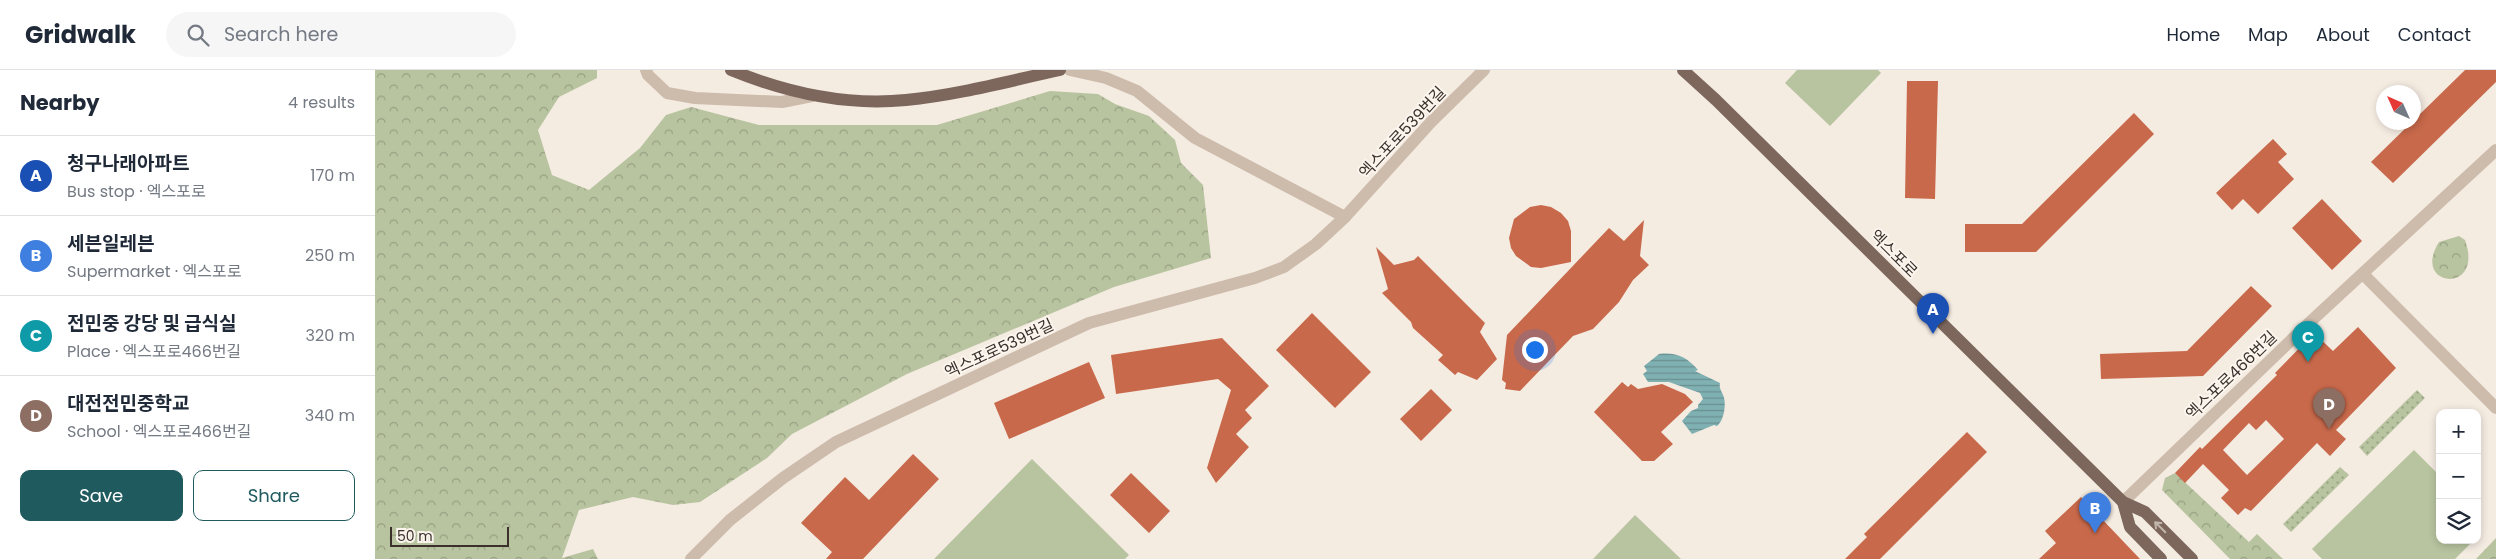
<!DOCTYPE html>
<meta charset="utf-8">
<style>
:root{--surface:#fff;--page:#f6f6f7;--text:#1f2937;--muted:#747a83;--line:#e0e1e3;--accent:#1f5a5e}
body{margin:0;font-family:Poppins,"Noto Sans KR",sans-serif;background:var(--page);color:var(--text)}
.controls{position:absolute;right:15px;bottom:15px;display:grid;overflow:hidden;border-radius:10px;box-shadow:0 2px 8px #0003}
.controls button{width:45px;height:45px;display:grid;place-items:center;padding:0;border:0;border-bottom:1px solid var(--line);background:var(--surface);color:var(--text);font:25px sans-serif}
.compass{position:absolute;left:2001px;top:15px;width:45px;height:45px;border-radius:50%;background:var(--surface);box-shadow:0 2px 8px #0003;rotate:315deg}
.scale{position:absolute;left:15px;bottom:12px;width:119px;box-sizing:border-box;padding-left:5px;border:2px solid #3b302b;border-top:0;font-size:14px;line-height:18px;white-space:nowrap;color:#3b302b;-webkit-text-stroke:4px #fbf5ee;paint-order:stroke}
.you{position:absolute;left:1159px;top:279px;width:18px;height:18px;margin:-12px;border:4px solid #fff;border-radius:50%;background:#1a73e8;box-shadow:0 0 0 8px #1a73e833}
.badge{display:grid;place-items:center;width:32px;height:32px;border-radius:50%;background:var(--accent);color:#fff;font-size:16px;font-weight:700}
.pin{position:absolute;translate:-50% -41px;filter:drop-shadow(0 1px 2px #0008)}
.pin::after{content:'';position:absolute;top:26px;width:18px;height:15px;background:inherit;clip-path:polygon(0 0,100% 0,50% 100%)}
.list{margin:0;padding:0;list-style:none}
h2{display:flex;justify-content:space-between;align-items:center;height:65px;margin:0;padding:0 20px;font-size:21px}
h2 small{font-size:16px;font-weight:400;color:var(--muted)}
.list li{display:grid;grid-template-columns:32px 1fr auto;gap:15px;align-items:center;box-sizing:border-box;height:80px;padding:0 20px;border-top:1px solid var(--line)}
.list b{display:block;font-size:19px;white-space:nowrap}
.list p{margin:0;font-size:16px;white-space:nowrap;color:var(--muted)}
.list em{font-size:16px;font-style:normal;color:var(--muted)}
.actions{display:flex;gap:10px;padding:15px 20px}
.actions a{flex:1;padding:11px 0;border:1px solid var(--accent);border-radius:10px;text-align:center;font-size:18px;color:var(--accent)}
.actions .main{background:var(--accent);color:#fff}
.icon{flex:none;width:28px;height:28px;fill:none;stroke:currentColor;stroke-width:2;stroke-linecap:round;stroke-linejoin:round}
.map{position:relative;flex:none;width:2121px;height:489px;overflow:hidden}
header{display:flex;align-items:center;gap:30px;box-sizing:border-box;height:70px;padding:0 25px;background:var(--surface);border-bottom:1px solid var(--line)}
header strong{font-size:24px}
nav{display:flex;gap:28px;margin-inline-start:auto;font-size:18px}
.search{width:350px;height:45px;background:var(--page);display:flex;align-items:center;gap:12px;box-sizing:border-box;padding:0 18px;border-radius:28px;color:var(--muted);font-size:19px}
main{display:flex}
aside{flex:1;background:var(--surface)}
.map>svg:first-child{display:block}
.forest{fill:url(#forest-crowns)}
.park{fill:url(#park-dots)}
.garden{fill:#b8c4a0}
.water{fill:url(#water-rules)}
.building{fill:#c8694b;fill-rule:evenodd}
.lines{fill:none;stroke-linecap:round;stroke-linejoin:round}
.minor{stroke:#cdbbac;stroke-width:12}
.major{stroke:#7d675c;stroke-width:12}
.oneway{stroke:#c2b5ac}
.labels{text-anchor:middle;stroke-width:4;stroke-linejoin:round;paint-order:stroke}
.street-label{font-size:16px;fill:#3b302b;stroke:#fbf5ee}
</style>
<header>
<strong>Gridwalk</strong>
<div class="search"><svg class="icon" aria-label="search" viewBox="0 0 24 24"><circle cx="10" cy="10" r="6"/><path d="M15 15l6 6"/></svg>Search here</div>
<nav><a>Home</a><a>Map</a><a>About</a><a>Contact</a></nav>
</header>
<main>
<aside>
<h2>Nearby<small>4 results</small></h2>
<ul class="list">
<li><span class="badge" style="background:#1a4fb4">A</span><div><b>청구나래아파트</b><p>Bus stop · 엑스포로</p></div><em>170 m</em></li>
<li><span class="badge" style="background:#3f7fe0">B</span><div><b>세븐일레븐</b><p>Supermarket · 엑스포로</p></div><em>250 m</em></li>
<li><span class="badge" style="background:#0f9aa8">C</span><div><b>전민중 강당 및 급식실</b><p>Place · 엑스포로466번길</p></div><em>320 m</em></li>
<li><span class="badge" style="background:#8d6e63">D</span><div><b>대전전민중학교</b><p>School · 엑스포로466번길</p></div><em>340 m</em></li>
</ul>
<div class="actions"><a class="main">Save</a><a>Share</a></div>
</aside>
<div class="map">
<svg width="2121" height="489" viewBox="0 0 2121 489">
<defs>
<pattern id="forest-crowns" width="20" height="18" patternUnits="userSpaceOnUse" patternTransform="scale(1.25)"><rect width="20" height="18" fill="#b8c4a0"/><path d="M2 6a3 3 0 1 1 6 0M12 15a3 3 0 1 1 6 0" fill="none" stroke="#97a083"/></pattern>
<pattern id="park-dots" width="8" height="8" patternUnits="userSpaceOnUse" patternTransform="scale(1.25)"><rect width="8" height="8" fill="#b8c4a0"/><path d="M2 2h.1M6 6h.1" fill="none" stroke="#97a083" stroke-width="1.8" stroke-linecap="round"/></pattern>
<pattern id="water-rules" width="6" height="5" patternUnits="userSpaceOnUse" patternTransform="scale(1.25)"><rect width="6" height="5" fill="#7fb0b2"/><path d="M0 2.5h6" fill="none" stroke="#699091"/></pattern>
</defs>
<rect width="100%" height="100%" fill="#f4ebe1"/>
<!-- forest -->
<g class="forest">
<polygon points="0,0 222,0 222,8 184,27 163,60 177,105 214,120 265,78 291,45 316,37 384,55 562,55 675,21 723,24 740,34 774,46 800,70 806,93 828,115 836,188 739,217 532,304 417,364 392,388 325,432 298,435 258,427 204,440 187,488 218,479 223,489 0,489"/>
<path d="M2084,166L2090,170C2110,225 2035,218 2064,172Z"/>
<polygon points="1800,403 1874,472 1882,464 1908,489 1855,489 1787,420 1790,408"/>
<polygon points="2121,468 2121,489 2101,489"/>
</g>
<!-- park -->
<g class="park">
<polygon points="2042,320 2050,328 1992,386 1984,377"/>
<polygon points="1965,397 1974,405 1916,462 1908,454"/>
</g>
<!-- garden -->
<g class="garden">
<polygon points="1422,0 1503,0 1506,3 1455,56 1410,13"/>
<polygon points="2039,380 2065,406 2065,470 2099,470 2080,489 1947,489 1937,479"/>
<polygon points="657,389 754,485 750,489 559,489"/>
<polygon points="1260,445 1306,489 1218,489"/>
</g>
<!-- water -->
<path class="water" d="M1284,284C1301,282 1312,287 1323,300L1320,301L1345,313C1344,318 1346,320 1348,325C1352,333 1349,351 1342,356L1339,355L1317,364L1307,351L1316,341L1323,338V335L1328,329L1325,323L1294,312H1273L1268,304L1272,301L1269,296Z"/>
<!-- building -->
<g class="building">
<polygon points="2090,0 2121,0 2121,12 2018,113 1996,92"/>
<polygon points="1532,11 1563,11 1560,129 1530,128"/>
<polygon points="1759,43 1779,64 1661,182 1590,182 1590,154 1647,154"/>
<polygon points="1898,69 1912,84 1903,92 1919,109 1883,144 1868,129 1857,140 1841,123"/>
<polygon points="1947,129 1987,171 1957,200 1917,158"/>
<polygon points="1166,135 1176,137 1186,143 1193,151 1196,161 1196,192 1166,198 1156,197 1141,186 1136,178 1134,168 1139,149 1155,137"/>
<polygon points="1269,150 1265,186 1274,195 1258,210 1244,232 1218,259 1198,266 1145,321 1130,319 1131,313 1127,310 1132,265 1234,158 1249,171"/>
<polygon points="1001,177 1019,195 1039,190 1043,186 1110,253 1105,262 1122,289 1102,310 1083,302 1080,305 1063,290 1068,285 1038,258 1036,252 1007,223 1013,219"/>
<polygon points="1876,216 1897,236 1828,306 1726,309 1725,284 1812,281"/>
<polygon points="937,243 996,302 960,338 901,280"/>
<path d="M1983,257L2021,298L1961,360L1971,369L1955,386L1942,373L1876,441L1870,438L1863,445L1846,428L1854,420L1828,394L1810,413L1800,403L1825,377L1827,379L1902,305L1900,303L1939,263L1958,281ZM1891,350L1909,369L1872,405L1848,380L1874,353L1881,360Z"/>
<polygon points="847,268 894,316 870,340 877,348 861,364 874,377 841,413 832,398 856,320 843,309 741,324 736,285"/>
<polygon points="714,292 730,328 634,369 619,333"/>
<polygon points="1247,312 1253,317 1256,314 1263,319 1287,314 1310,324 1318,332 1286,362 1298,374 1279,391 1267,391 1219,342"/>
<polygon points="1056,319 1077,340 1046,371 1025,349"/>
<polygon points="1592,362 1612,382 1505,489 1470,489 1492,467 1489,464"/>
<polygon points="538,384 564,409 488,489 451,489 457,482 426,453 470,407 494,430"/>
<polygon points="756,403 795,441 774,463 735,425"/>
<polygon points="1706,427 1765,489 1664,489 1681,473 1670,461"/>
</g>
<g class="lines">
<!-- minor -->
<g class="minor">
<polyline points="271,0 273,5 292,23 320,28 407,32 437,26"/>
<polyline points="695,0 731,8 762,21 820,68 970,147"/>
<polyline points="1988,204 2121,338"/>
<polyline points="1748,432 1934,253 2121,80"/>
<polyline points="316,489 355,450 408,408 461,372 714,253 880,208 909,197 941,174 970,147 1056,52 1109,0"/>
</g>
<!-- major -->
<g class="major">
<path d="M356,0C412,23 471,36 531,30C583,25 634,11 685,0"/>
<polyline points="1308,0 1341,30 1748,432 1770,442 1817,489"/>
<polyline points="1748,432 1755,457 1786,489"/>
</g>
</g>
<!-- one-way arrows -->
<defs><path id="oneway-shaft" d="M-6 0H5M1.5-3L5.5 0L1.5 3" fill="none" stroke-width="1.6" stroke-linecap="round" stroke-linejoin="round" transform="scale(1.25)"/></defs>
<use class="oneway" href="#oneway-shaft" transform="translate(1785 457) rotate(-135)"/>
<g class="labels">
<!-- street labels -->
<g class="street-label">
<text transform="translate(1027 62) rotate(-47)" y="6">엑스포로539번길</text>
<text transform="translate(1519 183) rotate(45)" y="6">엑스포로</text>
<text transform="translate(624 278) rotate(-25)" y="6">엑스포로539번길</text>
<text transform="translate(1856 305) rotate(-44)" y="6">엑스포로466번길</text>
</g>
</g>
</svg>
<div class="controls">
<button>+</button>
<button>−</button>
<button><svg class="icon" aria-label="layers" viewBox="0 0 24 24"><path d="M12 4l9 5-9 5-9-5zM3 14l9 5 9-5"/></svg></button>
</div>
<svg class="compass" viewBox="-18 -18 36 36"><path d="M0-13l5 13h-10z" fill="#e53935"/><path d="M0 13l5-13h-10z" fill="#747a83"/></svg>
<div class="scale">50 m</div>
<div class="you"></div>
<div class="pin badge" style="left:1558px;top:264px;background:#1a4fb4">A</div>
<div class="pin badge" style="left:1720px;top:463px;background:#3f7fe0">B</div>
<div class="pin badge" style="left:1933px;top:292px;background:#0f9aa8">C</div>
<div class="pin badge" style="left:1954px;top:359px;background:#8d6e63">D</div>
</div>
</main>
